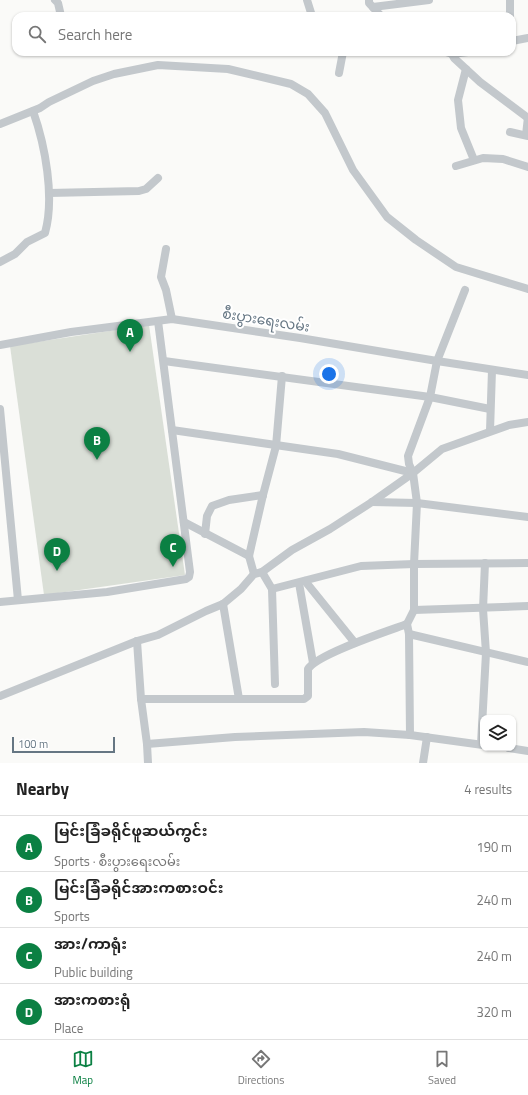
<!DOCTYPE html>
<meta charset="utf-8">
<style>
:root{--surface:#fff;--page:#f6f6f6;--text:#222;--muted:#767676;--line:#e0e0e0;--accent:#0b8043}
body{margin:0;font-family:"Titillium Web","Noto Sans Myanmar",sans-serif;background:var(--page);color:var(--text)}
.controls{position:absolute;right:12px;bottom:12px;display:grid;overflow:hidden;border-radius:8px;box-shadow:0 1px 3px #0004}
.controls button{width:36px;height:36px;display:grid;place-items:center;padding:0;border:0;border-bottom:1px solid var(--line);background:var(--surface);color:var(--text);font:20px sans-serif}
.scale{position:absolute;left:12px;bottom:10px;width:103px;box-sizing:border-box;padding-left:4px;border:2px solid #657683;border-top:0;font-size:11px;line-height:14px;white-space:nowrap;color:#657683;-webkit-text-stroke:3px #fff;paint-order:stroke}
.you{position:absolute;left:329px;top:374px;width:14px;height:14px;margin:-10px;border:3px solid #fff;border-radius:50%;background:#1a73e8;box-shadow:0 0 0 6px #1a73e833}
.badge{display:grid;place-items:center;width:26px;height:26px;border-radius:50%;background:var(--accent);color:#fff;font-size:13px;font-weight:700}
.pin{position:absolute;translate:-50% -33px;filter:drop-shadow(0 1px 2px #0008)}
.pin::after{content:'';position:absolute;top:21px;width:14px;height:12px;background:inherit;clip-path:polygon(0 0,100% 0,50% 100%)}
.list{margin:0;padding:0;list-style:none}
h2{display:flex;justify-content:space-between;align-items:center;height:52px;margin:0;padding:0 16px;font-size:17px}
h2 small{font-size:13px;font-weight:400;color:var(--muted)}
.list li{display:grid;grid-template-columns:26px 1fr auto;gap:12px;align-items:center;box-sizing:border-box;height:56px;padding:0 16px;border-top:1px solid var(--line)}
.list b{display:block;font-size:15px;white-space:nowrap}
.list p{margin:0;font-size:13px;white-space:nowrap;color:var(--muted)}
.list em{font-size:13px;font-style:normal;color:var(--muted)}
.icon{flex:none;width:22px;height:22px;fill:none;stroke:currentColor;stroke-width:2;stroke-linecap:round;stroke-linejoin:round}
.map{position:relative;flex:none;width:528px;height:763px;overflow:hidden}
.search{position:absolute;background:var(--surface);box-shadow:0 1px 3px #0004;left:12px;right:12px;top:12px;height:44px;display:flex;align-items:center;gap:10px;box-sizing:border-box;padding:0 14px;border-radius:12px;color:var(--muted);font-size:15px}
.sheet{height:276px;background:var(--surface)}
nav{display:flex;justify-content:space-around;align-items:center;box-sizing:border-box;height:56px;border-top:1px solid var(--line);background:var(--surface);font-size:11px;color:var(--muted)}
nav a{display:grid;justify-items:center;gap:2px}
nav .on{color:var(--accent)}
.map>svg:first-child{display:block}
.green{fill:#dadfd7}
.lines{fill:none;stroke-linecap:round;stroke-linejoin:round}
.minor{stroke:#c3c8cc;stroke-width:8}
.labels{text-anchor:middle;stroke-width:4;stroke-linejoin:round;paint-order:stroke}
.street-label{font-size:14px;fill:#657683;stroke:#fff}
</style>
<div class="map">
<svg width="528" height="763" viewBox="0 0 528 763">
<rect width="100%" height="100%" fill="#fafaf8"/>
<!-- green -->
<polygon class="green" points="149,325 185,575 44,595 10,346"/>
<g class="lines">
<!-- minor -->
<g class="minor">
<polyline points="55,0 58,3 61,16"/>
<polyline points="307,0 312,16"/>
<polyline points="369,0 369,3 381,16"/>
<polyline points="373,7 429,0"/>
<polyline points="510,16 510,0"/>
<polyline points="512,41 528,38"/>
<polyline points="446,52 452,54 468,52"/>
<polyline points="452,54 454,58 480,82 528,118"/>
<polyline points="466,69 458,100 461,128 474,160"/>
<polyline points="339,73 343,52"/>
<polyline points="0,124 40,108 49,102 93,81 114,74 158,65 228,69 291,84 308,94 325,113 353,170 387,217 416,240 456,267 528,289"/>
<polyline points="510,132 528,136"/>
<polyline points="526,135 528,117"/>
<polyline points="456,166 483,158 503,159 528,167"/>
<polyline points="49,193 139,191 146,189 158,178"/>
<polyline points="166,249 161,277 166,290 172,319"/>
<path d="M0,262L15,254L27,242L45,233C55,197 45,145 33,111"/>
<polyline points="0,345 71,332 172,319 300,338 437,361 528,375"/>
<polyline points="164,361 430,397 490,409"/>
<polyline points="0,409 18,600"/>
<polyline points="172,430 338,454 413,473"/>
<polyline points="490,431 492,370"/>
<polyline points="372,502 417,503 528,517"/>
<polyline points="184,522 249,556"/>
<polyline points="205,534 207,516 212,506 229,500 263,495"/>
<polyline points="262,572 272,589 275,684"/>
<polyline points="254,574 249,556 263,495 276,446 282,376"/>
<polyline points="305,581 355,643"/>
<polyline points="299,583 313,663"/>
<polyline points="272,589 361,566 414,564 528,563"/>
<polyline points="0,602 107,592 186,579 189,577 190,572 158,321"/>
<polyline points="223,604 239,699"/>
<polyline points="414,610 528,606"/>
<polyline points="409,634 528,662"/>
<polyline points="137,641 141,699 147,744 148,763"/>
<polyline points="0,696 137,641 158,635 206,611 223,604 241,589 254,574 262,572 292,550 330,529 372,502 413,473 442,449 509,425 528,422"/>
<path d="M141,699H304L308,696V669C317,654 388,631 407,624"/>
<polyline points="410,735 409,634 407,624 414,610 414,564 417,503 413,473 409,464 408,456 430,397 437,361 465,290"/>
<polyline points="147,744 235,737 364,732 410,735 483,745"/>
<polyline points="481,744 486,653 483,609 485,563"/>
<polyline points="509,748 528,751"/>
<polyline points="423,763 427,737"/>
</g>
</g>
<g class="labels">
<!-- street labels -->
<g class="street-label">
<text transform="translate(266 320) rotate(9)" y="5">စီးပွားရေးလမ်း</text>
</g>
</g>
</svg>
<div class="controls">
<button><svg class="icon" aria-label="layers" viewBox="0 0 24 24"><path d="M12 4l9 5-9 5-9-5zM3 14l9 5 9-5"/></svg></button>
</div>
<div class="scale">100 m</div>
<div class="you"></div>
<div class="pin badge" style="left:130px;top:352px">A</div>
<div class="pin badge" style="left:97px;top:460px">B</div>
<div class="pin badge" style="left:173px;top:567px">C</div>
<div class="pin badge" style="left:57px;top:571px">D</div>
<div class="search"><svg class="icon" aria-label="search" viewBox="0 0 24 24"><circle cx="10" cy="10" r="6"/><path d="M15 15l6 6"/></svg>Search here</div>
</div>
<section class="sheet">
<h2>Nearby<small>4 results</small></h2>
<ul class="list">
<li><span class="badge">A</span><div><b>မြင်းခြံခရိုင်ဖူဆယ်ကွင်း</b><p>Sports · စီးပွားရေးလမ်း</p></div><em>190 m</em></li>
<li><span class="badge">B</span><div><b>မြင်းခြံခရိုင်အားကစားဝင်း</b><p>Sports</p></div><em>240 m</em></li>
<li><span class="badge">C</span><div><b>အား/ကာရုံး</b><p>Public building</p></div><em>240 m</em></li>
<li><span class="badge">D</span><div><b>အားကစားရုံ</b><p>Place</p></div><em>320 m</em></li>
</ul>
</section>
<nav>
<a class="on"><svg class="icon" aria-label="map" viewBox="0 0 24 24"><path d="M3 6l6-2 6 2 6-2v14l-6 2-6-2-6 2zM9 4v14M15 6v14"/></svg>Map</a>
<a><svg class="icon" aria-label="directions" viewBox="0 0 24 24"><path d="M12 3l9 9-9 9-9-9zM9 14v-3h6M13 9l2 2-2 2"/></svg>Directions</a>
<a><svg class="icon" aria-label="saved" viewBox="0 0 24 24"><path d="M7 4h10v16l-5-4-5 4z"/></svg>Saved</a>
</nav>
